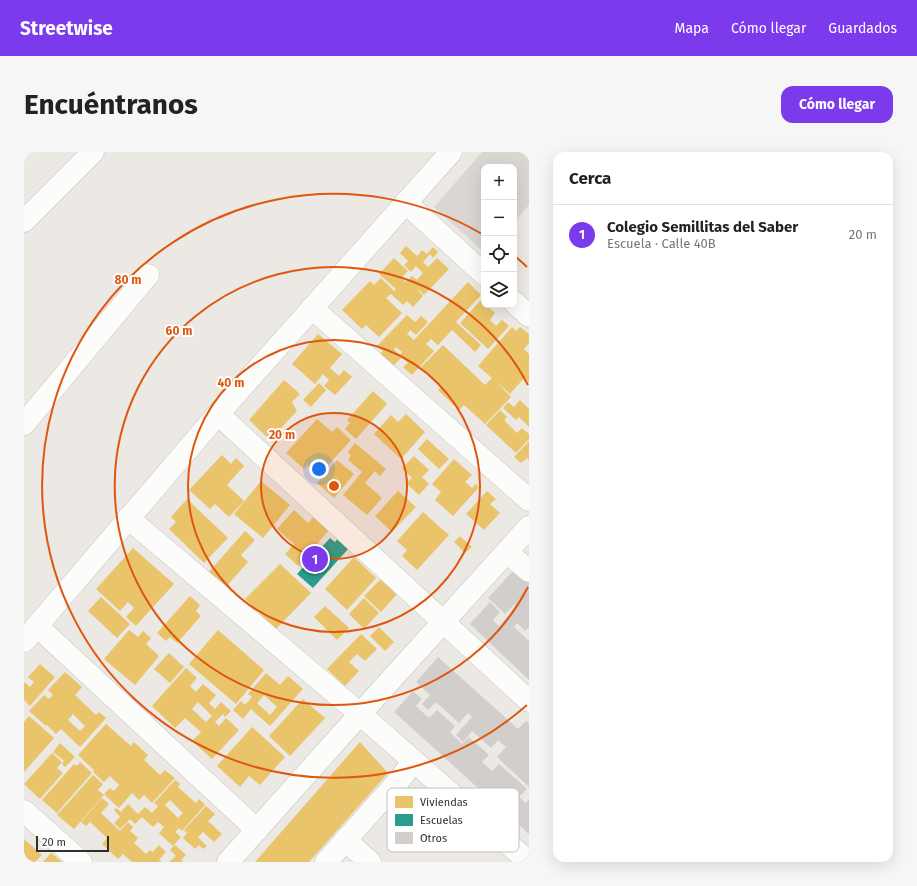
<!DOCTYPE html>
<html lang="es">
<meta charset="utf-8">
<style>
:root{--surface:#fff;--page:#f6f6f6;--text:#222;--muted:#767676;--line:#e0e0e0;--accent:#7c3aed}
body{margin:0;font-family:"Fira Sans",sans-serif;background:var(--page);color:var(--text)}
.controls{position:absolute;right:12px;top:12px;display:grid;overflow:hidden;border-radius:8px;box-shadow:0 4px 16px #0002}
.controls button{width:36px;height:36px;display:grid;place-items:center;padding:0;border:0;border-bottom:1px solid var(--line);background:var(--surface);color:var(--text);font:20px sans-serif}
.scale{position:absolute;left:12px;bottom:10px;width:73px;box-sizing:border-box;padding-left:4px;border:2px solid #2e2e2e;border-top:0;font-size:11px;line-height:14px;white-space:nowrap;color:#2e2e2e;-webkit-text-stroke:3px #fff;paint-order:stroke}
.you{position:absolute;left:295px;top:317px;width:14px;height:14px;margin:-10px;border:3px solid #fff;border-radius:50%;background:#1a73e8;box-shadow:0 0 0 6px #1a73e833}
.badge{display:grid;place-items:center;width:26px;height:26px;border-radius:50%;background:var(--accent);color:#fff;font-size:13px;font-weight:700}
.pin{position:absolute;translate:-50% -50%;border:2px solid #fff;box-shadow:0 1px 4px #0006}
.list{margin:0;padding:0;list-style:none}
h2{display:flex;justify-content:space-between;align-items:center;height:52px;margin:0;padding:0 16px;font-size:17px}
h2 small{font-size:13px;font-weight:400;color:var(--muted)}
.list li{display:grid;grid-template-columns:26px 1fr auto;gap:12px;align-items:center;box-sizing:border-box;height:60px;padding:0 16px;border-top:1px solid var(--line)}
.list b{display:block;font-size:15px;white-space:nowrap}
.list p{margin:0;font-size:13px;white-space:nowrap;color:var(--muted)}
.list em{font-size:13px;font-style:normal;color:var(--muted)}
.icon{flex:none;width:22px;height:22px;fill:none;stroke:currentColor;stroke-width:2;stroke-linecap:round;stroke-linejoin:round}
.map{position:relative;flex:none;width:505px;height:710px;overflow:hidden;border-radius:12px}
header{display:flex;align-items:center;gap:24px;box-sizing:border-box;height:56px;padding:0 20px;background:var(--accent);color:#fff}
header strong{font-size:19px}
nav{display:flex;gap:22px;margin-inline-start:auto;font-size:14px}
.intro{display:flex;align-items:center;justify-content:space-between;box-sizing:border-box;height:96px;padding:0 24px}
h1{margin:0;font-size:28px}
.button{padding:10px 18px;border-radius:12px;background:var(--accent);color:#fff;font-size:14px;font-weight:700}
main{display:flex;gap:24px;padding:0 24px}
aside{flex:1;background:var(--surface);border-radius:12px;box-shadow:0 4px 16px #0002}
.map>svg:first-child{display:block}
.plaza{fill:#dad6d2}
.homes{fill:#e9c46a;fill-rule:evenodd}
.schools{fill:#2a9d8f}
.building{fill:#d1cecb}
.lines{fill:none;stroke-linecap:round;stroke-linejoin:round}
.minor-casing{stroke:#c5c4c5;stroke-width:23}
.minor{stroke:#fcfcfb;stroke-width:22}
.ring{fill:none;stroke:#df570e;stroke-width:2}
.key{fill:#fff;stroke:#c0c0c0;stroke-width:1}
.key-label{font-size:11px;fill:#2e2e2e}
.centre{fill:#df570e;stroke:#fff;stroke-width:2}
.ring-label{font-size:12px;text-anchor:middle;font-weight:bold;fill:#df570e;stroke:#fff;stroke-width:4;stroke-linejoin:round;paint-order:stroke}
</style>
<header>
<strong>Streetwise</strong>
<nav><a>Mapa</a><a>Cómo llegar</a><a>Guardados</a></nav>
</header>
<div class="intro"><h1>Encuéntranos</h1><a class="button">Cómo llegar</a></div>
<main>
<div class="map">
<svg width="505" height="710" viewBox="0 0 505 710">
<rect width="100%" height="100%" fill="#ece8e4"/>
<!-- plaza -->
<polygon class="plaza" points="458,0 505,0 505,53 490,70 490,15 460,15 460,100 410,55"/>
<!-- homes -->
<g class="homes">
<polygon points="382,94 393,104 398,98 403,102 409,95 414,100 409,106 406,102 399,110 404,115 413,106 425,117 400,143 394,137 394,138 399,144 389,155 383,149 379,153 367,142 362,146 378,161 355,185 342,173 338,177 318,158 346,129 350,133 357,126 370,139 372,137 355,122 370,106 384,119 377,126 382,130 388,124 393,128 399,121 392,114 387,120 380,113 384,109 376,101"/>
<path d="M444,130L457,143L432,170L457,193L451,200L428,178L414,193L407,187L402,192L410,199L388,223L379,215L384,211L378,205L369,214L356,202L359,199L353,194L383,163L391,170L397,164L404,170L392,183L386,178L383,182L390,188ZM372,195L378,200L376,203L370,197Z"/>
<polygon points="457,148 460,151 460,153 462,153 471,161 466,168 472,174 478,168 485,174 464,197 436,171"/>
<polygon points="488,175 492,179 496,175 505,182 505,191 500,197 505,202 505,230 500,226 486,242 471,228 487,245 461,272 440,253 435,258 414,238 417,235 397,215 419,193 461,233 468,226 454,214"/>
<polygon points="294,182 318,202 306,216 315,224 320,218 328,225 311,243 300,234 305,228 299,222 291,232 268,212"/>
<polygon points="260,228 276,242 268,250 273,259 246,288 225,268"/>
<polygon points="295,231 302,238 287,255 279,248"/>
<polygon points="349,239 363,252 332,287 321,277 326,271 323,268"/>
<polygon points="496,248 505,257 505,275 495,265 492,268 479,256 484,250 490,255"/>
<polygon points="476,258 483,265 480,268 493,281 498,276 505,282 505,287 492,301 462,273"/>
<polygon points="382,262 401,280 377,307 350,282 367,263 374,270"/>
<polygon points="293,267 308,280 313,275 327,288 295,323 283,313 280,317 262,301"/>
<polygon points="403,287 425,307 415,317 394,297"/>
<polygon points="505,289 505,308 503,306 497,311 490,305"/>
<polygon points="331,291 362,317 356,324 351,319 341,331 358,346 343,363 319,343 338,320 324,308 327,303 324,300"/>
<polygon points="198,303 207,312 212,306 220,314 203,333 220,349 205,365 191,352 186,357 165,338"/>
<polygon points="390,304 405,318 398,325 405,332 395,343 382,331 388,326 378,316"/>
<polygon points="430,307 448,323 441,330 448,336 452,332 455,335 429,364 411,348 417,340 408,332"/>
<polygon points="313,308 330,322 310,346 293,331"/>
<polygon points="237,329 266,353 239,386 210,362"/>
<polygon points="374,339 392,355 368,380 351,364"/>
<polygon points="463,339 472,347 466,352 476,361 460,378 442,362"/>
<polygon points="163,347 204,386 180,411 145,377 152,370 147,365"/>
<polygon points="270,358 284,371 291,363 306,377 274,414 261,402 270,392 253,377"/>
<polygon points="399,360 425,383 393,418 378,404 383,398 373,389"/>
<polygon points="221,379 231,388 217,403 224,410 200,437 183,422"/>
<polygon points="436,384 448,395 441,401 430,390"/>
<polygon points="109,396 150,432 112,474 102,465 110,456 104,450 96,459 72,437"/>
<polygon points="330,405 352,426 323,458 301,437"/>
<polygon points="256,412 287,441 252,477 221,447"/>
<polygon points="358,426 374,441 357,460 340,444"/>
<polygon points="166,444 176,453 172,459 177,464 153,491 146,485 142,489 133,481"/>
<polygon points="77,445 106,472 93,486 64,459"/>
<polygon points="340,446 355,461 340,477 325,462"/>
<polygon points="301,454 325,476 313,488 290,465"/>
<polygon points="355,475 370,490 361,499 346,484"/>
<polygon points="105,478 114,485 119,479 127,486 122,492 135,504 111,533 80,507"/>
<polygon points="194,478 240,518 212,552 165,512"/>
<polygon points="337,482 353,497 341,509 333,502 325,510 335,519 321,534 303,517"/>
<polygon points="145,501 160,515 146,531 130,517"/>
<polygon points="16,512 31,525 6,554 0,548 0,530 6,535 10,530 4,525"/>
<path d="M162,516L173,526L166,534L172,540L179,532L192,543L185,551L191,557L197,550L207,559L201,565L199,562L191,570L195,574L202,566L215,578L188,607L168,589L177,580L161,566L151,576L128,554ZM174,550L188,564L182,570L168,557Z"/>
<path d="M41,520L58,535L51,543L72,563L75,560L82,566L56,595L37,577L32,582L23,573L22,574L5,559L20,543L25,547L29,543L24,538ZM49,562L61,574L56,579L44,568Z"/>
<path d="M242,521L256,533L264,524L279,537L246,574L227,557L219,567L209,558L217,549L221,553L228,545L224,542ZM240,543L253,555L246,563L233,551Z"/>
<polygon points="279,547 301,566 266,604 245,584"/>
<polygon points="5,564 30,586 0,620 0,570"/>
<polygon points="82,572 107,594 110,590 124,603 120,608 136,623 141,618 151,626 128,651 120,643 115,648 108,641 95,656 80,642 86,636 90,639 95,633 86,624 80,630 69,620 70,618 54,603"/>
<polygon points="228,575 261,605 236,633 225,624 216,635 193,614"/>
<polygon points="336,590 364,621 285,710 231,710"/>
<polygon points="36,591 51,605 41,615 38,612 40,609 29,600"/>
<polygon points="28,601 38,610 33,616 39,621 16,647 0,632"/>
<polygon points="56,610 68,621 33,661 18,648 50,612 53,614"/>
<polygon points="69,623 79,632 74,638 80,643 50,677 33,663"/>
<path d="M151,628L156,632L154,635L172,651L175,647L181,653L158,679L155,676L151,680L157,685L149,694L135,681L140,675L134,670L129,675L118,665L111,672L106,667L96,677L90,671L96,665L90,658L92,656L97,660L104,652L114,662L121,655L128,661L134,654L130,651ZM146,648L159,661L154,666L141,653Z"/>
<polygon points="78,646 85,652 77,661 96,679 104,670 109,675 106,679 114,686 110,691 122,702 126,698 129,700 135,693 142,700 135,708 138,710 108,710 99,702 94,707 78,692 83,686 66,670 62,674 57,670"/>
<polygon points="182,654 191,662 184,669 198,682 190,690 179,680 174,685 183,694 179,697 175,693 171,697 159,686 163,681 160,678"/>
<polygon points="0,687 18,703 11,710 0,710"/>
<polygon points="151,693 162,703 157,708 160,710 145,710 152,704 146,698"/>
<polygon points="27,701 38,710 19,710"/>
</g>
<!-- schools -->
<polygon class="schools" points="306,386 311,390 314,386 325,396 289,436 273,422"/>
<!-- building -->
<g class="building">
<polygon points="490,418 505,431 505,477 504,476 501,479 493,471 490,475 505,489 505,528 446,472 466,450 476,460 469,468 475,474 485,463 492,453 491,452 481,462 464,446"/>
<polygon points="414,505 494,577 502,569 505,571 505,635 473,605 482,595 474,588 467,596 448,579 439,590 432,583 448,565 444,561 435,571 412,550 404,558 398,552 406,543 392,530"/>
<polygon points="389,539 398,547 392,554 405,566 413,558 431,574 426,580 438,592 445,585 465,603 458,610 468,619 475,612 503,637 495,645 502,651 505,647 505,682 370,560"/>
</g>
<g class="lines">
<!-- minor casing -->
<g class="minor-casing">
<g id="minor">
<polyline points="382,51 460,122"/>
<polyline points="0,69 69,0"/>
<polyline points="490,150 505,164"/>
<polyline points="288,156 505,348"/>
<polyline points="194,262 505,549"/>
<polyline points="0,272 124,123"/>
<polyline points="104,366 336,562 505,710"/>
<polyline points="483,400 505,419"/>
<polyline points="13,474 233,678"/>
<polyline points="0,489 194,262 427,0"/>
<polyline points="0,659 57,710"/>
<polyline points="321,688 346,710"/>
<polyline points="204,710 336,562 505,375"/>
<polyline points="302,710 377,626 389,609"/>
</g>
</g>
<!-- minor -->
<use href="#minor" class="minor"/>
</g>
<!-- distance rings -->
<circle cx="310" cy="334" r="73" fill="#df570e" fill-opacity=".12"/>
<g class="ring">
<circle cx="310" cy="334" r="73"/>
<circle cx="310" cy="334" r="146"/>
<path d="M504 435A219 219 0 1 1 504 233"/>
<path d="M503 553A292 292 0 1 1 458 82M492 105A292 292 0 0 1 503 115"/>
</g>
<!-- legend -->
<rect x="363" y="636" width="132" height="64" rx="6" class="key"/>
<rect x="371" y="644" width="18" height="12" fill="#e9c46a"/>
<rect x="371" y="662" width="18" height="12" fill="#2a9d8f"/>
<rect x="371" y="680" width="18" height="12" fill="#d1cecb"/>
<g class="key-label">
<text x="396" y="654">Viviendas</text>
<text x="396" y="672">Escuelas</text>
<text x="396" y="690">Otros</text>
</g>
<circle cx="310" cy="334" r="6" class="centre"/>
<g class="ring-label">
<text x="104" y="132">80 m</text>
<text x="155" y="183">60 m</text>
<text x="207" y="235">40 m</text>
<text x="258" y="287">20 m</text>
</g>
</svg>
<div class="controls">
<button>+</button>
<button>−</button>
<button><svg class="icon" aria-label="locate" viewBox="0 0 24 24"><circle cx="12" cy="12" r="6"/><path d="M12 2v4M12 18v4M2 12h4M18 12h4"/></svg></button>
<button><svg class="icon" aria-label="layers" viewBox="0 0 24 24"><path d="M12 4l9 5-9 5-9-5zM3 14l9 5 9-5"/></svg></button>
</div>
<div class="scale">20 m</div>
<div class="you"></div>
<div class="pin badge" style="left:291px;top:407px">1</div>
</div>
<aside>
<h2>Cerca<small></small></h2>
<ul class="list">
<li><span class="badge">1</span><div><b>Colegio Semillitas del Saber</b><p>Escuela · Calle 40B</p></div><em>20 m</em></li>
</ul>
</aside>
</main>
